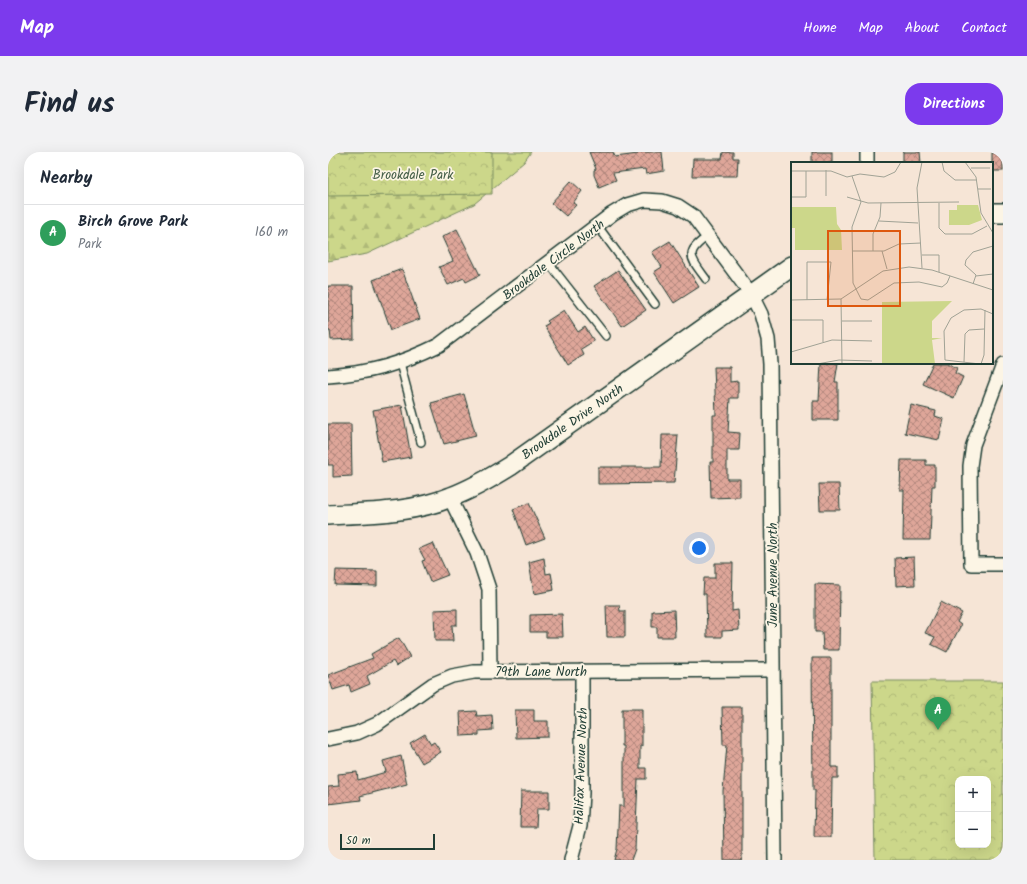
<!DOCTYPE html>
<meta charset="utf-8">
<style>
:root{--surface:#fff;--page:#f2f2f3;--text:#1f2937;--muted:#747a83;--line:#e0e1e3;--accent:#7c3aed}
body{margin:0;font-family:Kalam,sans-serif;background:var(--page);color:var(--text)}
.controls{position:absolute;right:12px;bottom:12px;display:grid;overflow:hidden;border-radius:8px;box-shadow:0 4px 16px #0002}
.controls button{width:36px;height:36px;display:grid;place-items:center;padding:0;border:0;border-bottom:1px solid var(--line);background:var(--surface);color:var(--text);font:20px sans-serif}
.scale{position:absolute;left:12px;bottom:10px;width:95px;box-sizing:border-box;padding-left:4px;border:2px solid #1f3d34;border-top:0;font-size:11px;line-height:14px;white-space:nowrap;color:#1f3d34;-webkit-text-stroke:3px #fcf5e5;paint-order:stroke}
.you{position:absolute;left:371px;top:396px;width:14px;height:14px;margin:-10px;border:3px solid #fff;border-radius:50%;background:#1a73e8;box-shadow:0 0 0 6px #1a73e833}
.badge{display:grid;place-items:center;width:26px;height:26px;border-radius:50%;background:var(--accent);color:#fff;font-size:13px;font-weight:700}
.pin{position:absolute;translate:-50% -33px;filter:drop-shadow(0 1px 2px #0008)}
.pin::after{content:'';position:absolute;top:21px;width:14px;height:12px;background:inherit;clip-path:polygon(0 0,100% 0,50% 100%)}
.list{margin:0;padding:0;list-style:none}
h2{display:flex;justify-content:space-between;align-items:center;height:52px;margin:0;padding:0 16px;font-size:17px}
h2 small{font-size:13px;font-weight:400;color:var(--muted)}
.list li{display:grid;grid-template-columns:26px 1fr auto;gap:12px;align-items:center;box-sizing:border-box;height:56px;padding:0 16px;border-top:1px solid var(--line)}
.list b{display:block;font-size:15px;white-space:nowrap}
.list p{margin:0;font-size:13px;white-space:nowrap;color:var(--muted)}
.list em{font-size:13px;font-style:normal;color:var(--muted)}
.map{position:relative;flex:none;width:675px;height:708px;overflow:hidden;border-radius:16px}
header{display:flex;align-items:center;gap:24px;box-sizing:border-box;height:56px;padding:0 20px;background:var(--accent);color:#fff}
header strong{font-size:19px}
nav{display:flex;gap:22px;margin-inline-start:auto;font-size:14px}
.intro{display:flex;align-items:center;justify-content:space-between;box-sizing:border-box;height:96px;padding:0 24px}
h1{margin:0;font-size:28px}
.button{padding:10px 18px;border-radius:16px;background:var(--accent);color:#fff;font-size:14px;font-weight:700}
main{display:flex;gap:24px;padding:0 24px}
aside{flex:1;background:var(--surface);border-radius:16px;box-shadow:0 4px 16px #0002}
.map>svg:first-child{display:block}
.forest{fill:url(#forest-firs);stroke:#768a5f}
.park{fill:url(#park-crowns);stroke:#768a5f;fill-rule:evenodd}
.building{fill:url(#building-cross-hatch);stroke:#1f3d34}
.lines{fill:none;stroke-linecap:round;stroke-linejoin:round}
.lane-casing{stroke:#1f3d34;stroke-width:10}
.street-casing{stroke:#1f3d34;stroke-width:16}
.secondary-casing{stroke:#1f3d34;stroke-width:22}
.lane{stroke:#fcf5e5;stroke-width:7}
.street{stroke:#fcf5e5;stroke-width:13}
.secondary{stroke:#fcf5e5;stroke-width:19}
.labels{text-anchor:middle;stroke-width:3.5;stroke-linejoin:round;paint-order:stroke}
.park-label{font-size:13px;fill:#425c45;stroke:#fcf5e5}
.street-label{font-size:13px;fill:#1f3d34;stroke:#fcf5e5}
.inset-road{fill:none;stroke:#a0a295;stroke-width:1}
.view{fill:#de580e;fill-opacity:0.15;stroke:#de580e;stroke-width:2}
.inset-edge{fill:none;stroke:#1f3d34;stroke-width:2}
</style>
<header>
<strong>Map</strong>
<nav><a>Home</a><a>Map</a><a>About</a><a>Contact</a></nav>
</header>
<div class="intro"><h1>Find us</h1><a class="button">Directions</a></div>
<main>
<aside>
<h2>Nearby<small></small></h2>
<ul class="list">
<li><span class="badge" style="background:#2e9e5b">A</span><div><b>Birch Grove Park</b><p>Park</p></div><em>160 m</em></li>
</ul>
</aside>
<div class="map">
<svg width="675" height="708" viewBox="0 0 675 708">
<defs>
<pattern id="forest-firs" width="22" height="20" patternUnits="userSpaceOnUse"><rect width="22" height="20" fill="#ccd78a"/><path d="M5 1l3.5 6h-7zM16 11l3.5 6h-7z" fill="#afb978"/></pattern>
<pattern id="park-crowns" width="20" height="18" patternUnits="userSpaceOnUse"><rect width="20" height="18" fill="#ccd78a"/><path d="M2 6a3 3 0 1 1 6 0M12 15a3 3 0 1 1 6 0" fill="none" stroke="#afb978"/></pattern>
<pattern id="building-cross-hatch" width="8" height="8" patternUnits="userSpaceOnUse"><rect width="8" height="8" fill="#dea699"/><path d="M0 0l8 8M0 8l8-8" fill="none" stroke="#b3887e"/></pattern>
</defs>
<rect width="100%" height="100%" fill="#f6e5d6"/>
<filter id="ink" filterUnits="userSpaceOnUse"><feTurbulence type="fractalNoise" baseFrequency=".025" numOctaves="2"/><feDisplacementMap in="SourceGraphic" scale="8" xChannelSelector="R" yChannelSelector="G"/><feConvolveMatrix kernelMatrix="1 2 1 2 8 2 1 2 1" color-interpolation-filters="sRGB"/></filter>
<g filter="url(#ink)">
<!-- forest -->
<polygon class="forest" points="0,0 203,0 196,10 146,52 39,102 0,109"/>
<!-- park -->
<g class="park">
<polygon points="0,0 164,0 164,42 0,44"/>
<path d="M544,529H675V708H547ZM630,627H660V693H630Z"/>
</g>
<!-- building -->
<g class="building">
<polygon points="261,0 285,0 287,5 310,2 310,0 334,0 336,19 318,22 317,17 285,21 288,28 271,35 266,23 266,18 268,17"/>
<polygon points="395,0 405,0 405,6 410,6 409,24 364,24 365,7 394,7"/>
<rect x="484" y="0" width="20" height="11"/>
<polygon points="575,0 592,0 593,11 575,11"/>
<rect x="664" y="1" width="11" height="18"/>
<polygon points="243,29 254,39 245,51 248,53 238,64 223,51"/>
<polygon points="129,77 152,123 138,130 136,126 120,133 111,115 125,109 114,85"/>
<polygon points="342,89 371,135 346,151 326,120 334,115 324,100"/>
<polygon points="74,117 92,167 63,178 45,128"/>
<polygon points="290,118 318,158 294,174 266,134"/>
<polygon points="0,134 25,134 26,187 3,188 2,178 0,178"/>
<polygon points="236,158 250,180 257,175 266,189 253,197 256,203 240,213 216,174 221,171 219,169"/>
<polygon points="493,211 510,211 507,230 510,230 510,268 485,268 485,249 491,249"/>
<polygon points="605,211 619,211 629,216 627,221 635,225 626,246 595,232"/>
<polygon points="386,215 402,215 402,230 410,229 410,246 402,246 400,280 412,281 411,298 399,298 399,327 412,327 412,345 383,346 382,310 385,310 385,263 388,263"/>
<polygon points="136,242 148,284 116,292 103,251"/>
<polygon points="74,253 83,305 54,310 45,258"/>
<polygon points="583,253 608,259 607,264 616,267 611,288 577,281"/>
<polygon points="0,272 23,272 24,324 5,325 5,313 0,313"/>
<polygon points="334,283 350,283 346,331 270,332 270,315 333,315"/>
<polygon points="573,308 598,308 598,313 607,313 607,334 604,334 602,388 575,388 576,338 572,338"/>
<polygon points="491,332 511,332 512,358 492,358"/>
<polygon points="201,351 217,386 198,393 185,357"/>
<polygon points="105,391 120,423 102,430 94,409 97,408 91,397"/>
<polygon points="586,405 587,433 568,434 567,406"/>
<polygon points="216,406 218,422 223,421 226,438 206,442 201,410"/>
<polygon points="387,411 405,411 404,459 410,458 411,478 394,479 394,485 379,485 378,442 375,442 376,426 387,426"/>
<polygon points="8,418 49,419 49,434 7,433"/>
<polygon points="487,432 512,433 511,498 495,498 494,480 487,480"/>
<polygon points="613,450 634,461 629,470 633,473 619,500 603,492 607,485 597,481"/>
<polygon points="278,453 291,453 292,459 297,459 297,485 279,485"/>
<polygon points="129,457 129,473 124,473 125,489 107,489 106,458"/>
<polygon points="346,458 347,485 329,485 329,475 324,475 324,459"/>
<polygon points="234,462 235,485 218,485 218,480 202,480 202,463"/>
<polygon points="71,486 82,505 68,514 65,509 39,524 42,532 23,540 21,533 5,538 0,523 45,506 43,502"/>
<polygon points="484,506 503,506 503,615 510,615 510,626 504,626 503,685 486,685 487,638 485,638"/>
<polygon points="394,555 414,555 414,708 396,708 395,639 399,593 395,593"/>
<polygon points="294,557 314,557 314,594 312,594 312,616 318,616 318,627 310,627 307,697 303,708 286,708 289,697 291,654 296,654 296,594 294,594"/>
<polygon points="187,558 206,558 206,569 220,569 220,585 188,586"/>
<polygon points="148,559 149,564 164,563 165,578 151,579 151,583 133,584 132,560"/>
<polygon points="97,582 103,592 106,590 113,600 94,611 82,591"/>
<polygon points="73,604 79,632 32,644 33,648 0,652 0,635 11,634 10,622 29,620 30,628 58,620 55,609"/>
<polygon points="193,639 221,639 221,657 209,657 208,675 192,675"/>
</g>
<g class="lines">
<!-- lane casing -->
<g class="lane-casing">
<g id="lane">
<polyline points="269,73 327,152"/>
<polyline points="220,110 278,184"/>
<path d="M378,127C362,105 356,101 380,84"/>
<polyline points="72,211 93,290"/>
</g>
</g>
<!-- street casing -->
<g class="street-casing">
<g id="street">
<polyline points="539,0 539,11"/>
<polyline points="675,213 645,293 642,314 643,412 675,412"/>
<path d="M0,224C43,221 72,212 111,193L284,62L299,53L316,48L334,49L350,54L365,64L423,142L433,162L440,187L442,212L447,708"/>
<polyline points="122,346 149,401 161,437 162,519"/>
<polyline points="0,587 29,581 49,572 105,532 124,524 146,520 444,518"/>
<polyline points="243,708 252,674 254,641 254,519"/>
</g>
</g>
<!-- secondary casing -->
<g class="secondary-casing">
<g id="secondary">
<polyline points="664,61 675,61"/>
<path d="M0,363C41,361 84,361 123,345C144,337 163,326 182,314L464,114"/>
</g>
</g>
<!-- lane -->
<use href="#lane" class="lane"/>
<!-- street -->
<use href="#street" class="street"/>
<!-- secondary -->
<use href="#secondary" class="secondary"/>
</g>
</g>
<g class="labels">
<!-- park labels -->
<g class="park-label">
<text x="85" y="27">Brookdale Park</text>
</g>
<!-- street labels -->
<g class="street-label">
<text transform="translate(225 107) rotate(-37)" y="5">Brookdale Circle North</text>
<text transform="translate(244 269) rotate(-35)" y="5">Brookdale Drive North</text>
<text transform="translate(444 423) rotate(-90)" y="5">June Avenue North</text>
<text x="213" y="524">79th Lane North</text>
<text transform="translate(252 614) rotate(-88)" y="5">Halifax Avenue North</text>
</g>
</g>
<!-- overview -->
<g transform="translate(463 10)">
<rect width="202" height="202" fill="#f6e5d6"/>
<path d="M166,43H187L191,58L178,63H158V48H166ZM0,45H45L46,62L50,68L51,88H4V66H0ZM161,139L141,159V176H151L141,178L144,202H91V140Z" fill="#ccd78a"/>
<path class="inset-road" d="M131,0L126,26L131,106M151,0L153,9L164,18H186M174,0L185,15L190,51L202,71M180,6H199M35,8V34M0,9H40L56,15L69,12L93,15L104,10L110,0M61,14L70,40L61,65L62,121L70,137L77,138L103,121L128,120L151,125L156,121L159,114M187,27H200M0,35H15V9M56,35L77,41L168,40M148,41V66L154,72H181L196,64M88,59L127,61M61,89H93L108,82L130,81M82,89V72L89,55L90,41M91,89L96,107M131,93H148V110M185,114L202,112M182,122L185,113L174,103L175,98L182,90L202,84M50,137L51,202M0,138L50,137L92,109L118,105L141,108L202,128M16,138V100H40L36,138M0,158H32V180M51,159H81M0,190L41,178L81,179M173,200L174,172L178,168L193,167M26,202L48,198L81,199M189,202L154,198L153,169L160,156L173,148L190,147L202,152M190,202L193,193L194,148"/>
<path class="view" d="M37,69H109V144H37Z"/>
<rect width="202" height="202" class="inset-edge"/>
</g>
</svg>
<div class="controls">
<button>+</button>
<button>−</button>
</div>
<div class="scale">50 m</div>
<div class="you"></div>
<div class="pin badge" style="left:610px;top:578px;background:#2e9e5b">A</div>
</div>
</main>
